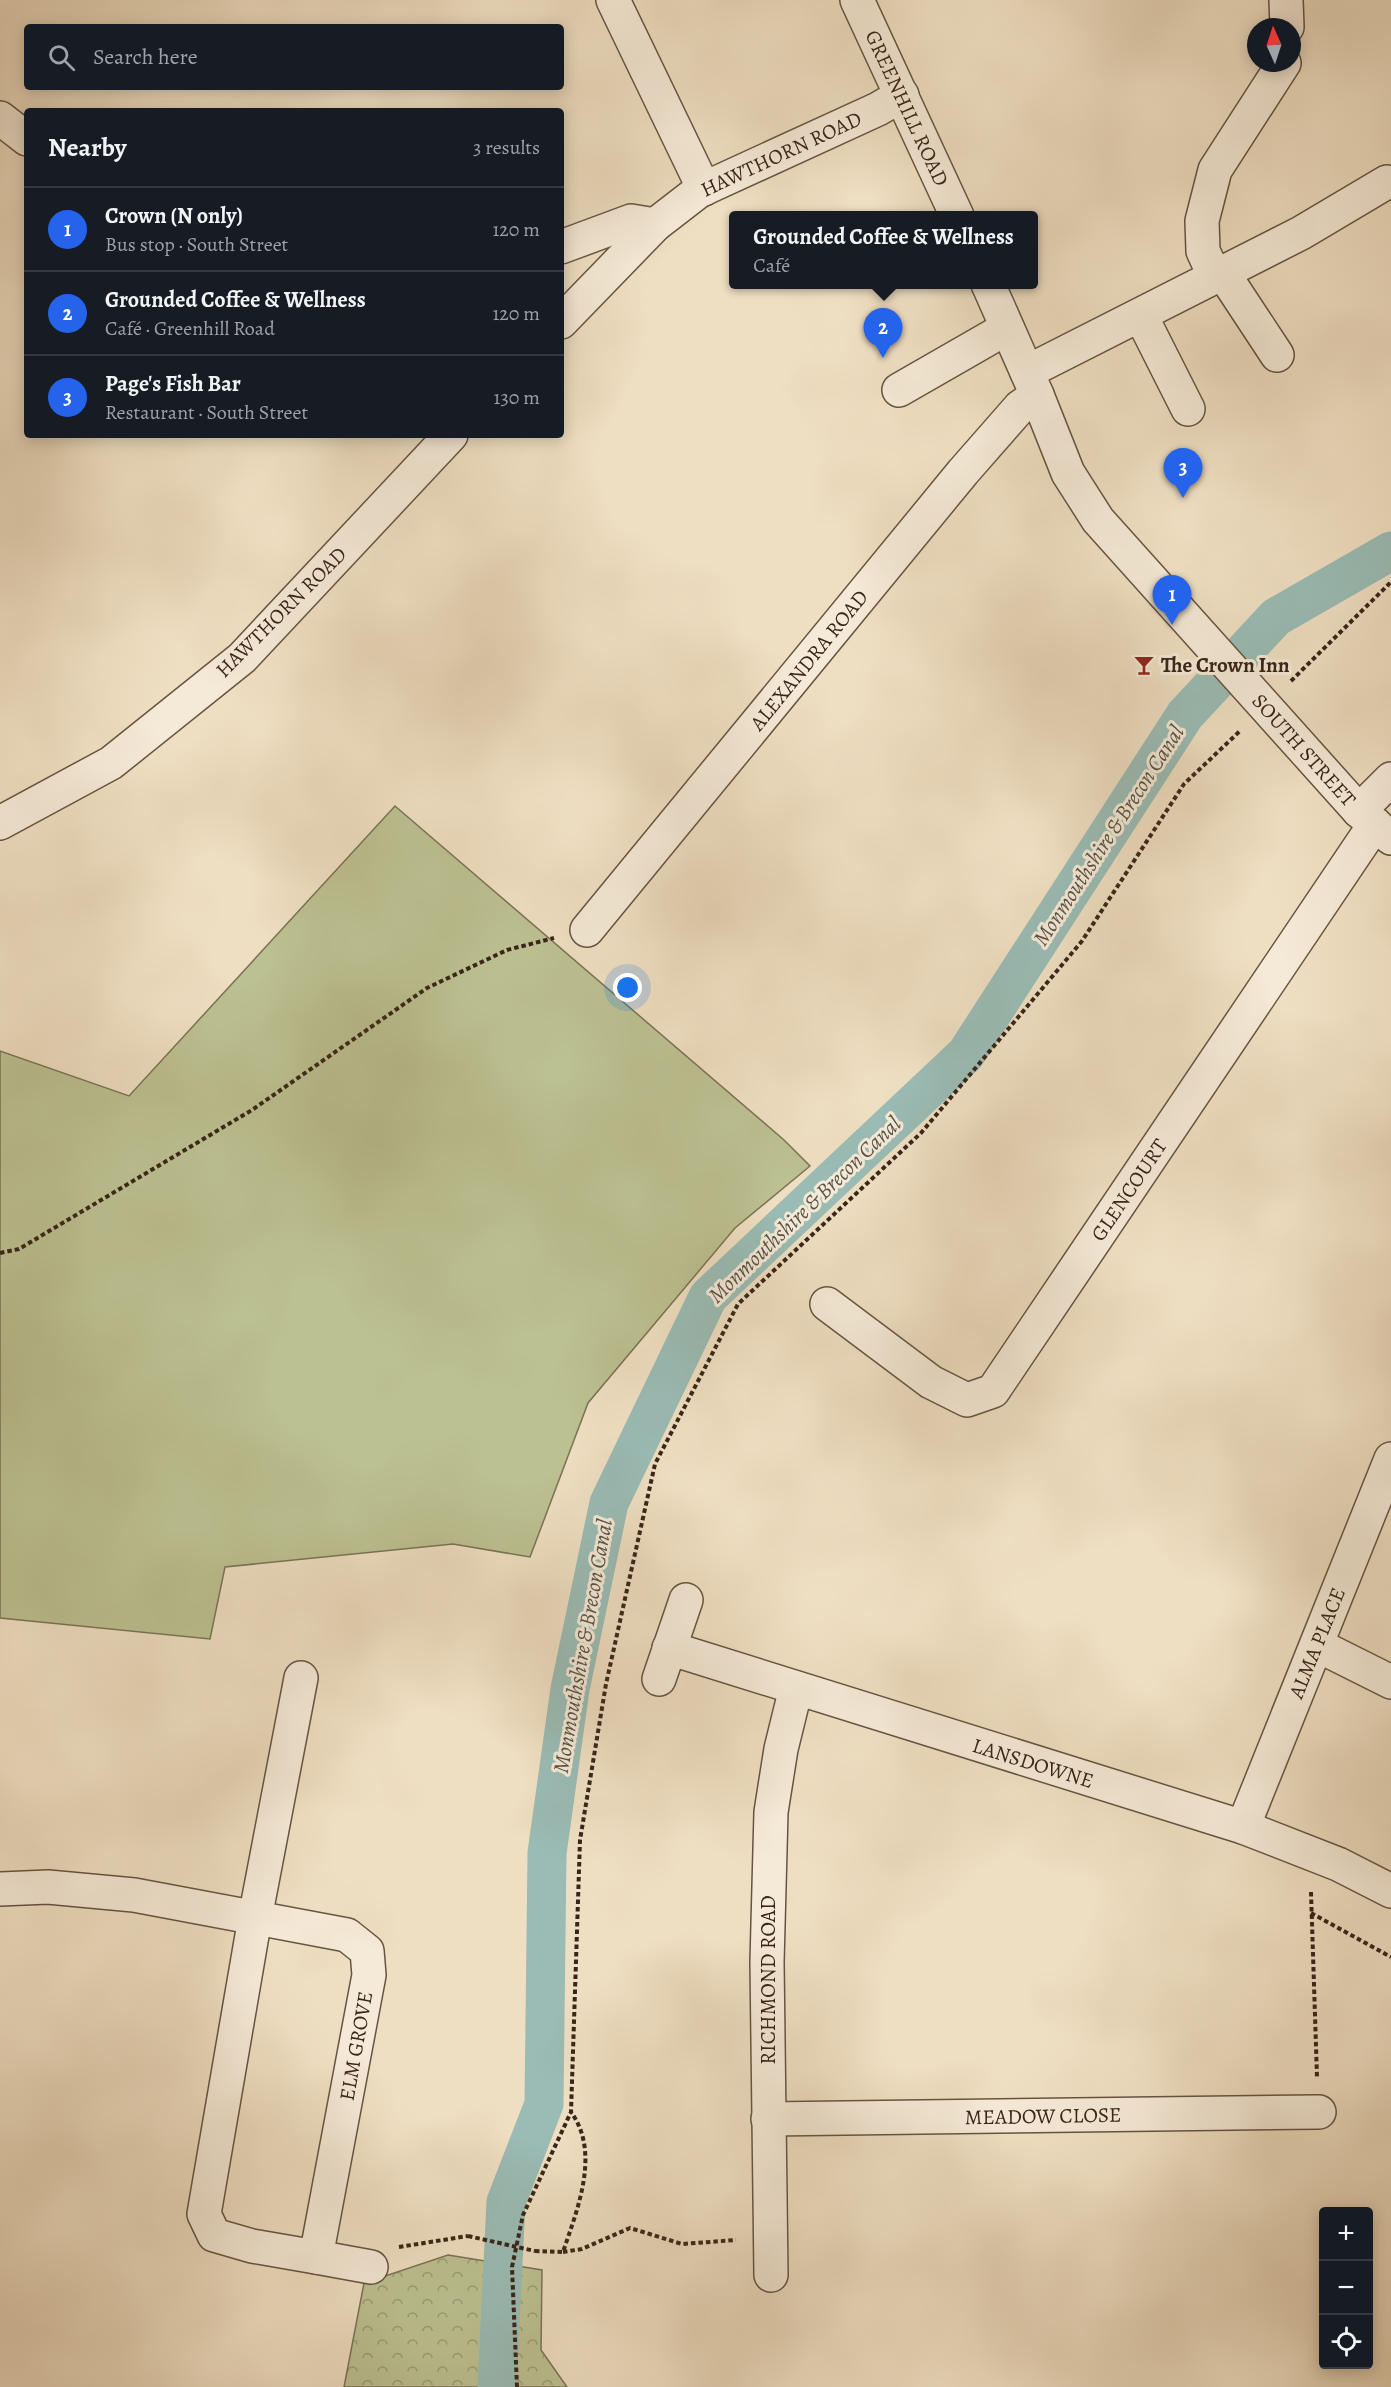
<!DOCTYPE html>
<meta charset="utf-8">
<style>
:root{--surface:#171b24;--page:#242831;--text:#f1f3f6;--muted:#9ea1a6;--line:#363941;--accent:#2563eb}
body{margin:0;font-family:Alegreya,serif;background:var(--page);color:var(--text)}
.controls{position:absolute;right:18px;bottom:18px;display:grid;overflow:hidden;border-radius:6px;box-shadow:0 3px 15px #0003}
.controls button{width:54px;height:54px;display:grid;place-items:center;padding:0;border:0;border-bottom:2px solid var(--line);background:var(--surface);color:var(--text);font:30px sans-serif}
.compass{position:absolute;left:1247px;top:18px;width:54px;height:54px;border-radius:50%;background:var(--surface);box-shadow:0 3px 15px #0003;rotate:357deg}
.you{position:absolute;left:628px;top:988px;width:21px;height:21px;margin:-15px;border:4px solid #fff;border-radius:50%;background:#1a73e8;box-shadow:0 0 0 9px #1a73e833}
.badge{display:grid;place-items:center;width:39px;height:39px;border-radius:50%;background:var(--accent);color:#fff;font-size:20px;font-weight:700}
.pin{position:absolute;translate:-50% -50px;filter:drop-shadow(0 2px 3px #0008)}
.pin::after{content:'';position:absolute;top:32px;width:21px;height:18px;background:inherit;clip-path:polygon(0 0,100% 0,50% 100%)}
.popup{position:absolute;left:729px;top:211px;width:309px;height:78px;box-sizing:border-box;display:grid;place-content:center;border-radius:6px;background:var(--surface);filter:drop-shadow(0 2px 4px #0005);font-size:20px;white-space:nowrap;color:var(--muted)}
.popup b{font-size:22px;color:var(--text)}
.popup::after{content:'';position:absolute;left:50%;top:100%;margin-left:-12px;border:12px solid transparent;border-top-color:var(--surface)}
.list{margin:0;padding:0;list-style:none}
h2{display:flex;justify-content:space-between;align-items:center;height:78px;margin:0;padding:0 24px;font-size:26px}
h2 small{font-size:20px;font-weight:400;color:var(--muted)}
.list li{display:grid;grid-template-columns:39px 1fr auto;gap:18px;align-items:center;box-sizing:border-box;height:84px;padding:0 24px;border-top:2px solid var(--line)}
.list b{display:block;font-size:22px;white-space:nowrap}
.list p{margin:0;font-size:20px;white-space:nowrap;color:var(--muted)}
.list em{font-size:20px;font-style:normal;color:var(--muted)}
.icon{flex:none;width:33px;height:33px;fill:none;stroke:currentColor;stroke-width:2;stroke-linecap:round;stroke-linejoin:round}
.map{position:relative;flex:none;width:1391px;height:2387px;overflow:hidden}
.search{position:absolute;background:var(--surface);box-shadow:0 3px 15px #0003;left:24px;top:24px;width:540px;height:66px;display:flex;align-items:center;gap:15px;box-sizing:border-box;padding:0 21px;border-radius:6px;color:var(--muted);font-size:22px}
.panel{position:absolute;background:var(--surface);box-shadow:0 3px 15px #0003;left:24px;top:108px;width:540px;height:330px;border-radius:6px}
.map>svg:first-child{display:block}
.forest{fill:url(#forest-crowns);stroke:#7a7355;stroke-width:1.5}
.park{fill:#bcc192;stroke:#7a7355;stroke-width:1.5}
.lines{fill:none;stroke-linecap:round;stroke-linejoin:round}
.canal{stroke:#9abcb5;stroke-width:39}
.minor-casing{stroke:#665442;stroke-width:36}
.path{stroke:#382518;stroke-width:4;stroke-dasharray:4.5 3;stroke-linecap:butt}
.minor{stroke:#f5ead7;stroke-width:33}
.path-bridge{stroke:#382518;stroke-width:4;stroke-dasharray:4.5 3;stroke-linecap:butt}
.labels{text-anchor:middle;stroke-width:6;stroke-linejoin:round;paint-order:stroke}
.street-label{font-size:21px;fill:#382518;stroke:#f5ead7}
.poi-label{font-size:21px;font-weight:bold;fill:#382518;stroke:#f5ead7;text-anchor:start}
.water-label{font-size:22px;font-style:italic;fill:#555247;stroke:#f5ead7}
</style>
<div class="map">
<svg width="1391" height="2387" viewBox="0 0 1391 2387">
<defs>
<pattern id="forest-crowns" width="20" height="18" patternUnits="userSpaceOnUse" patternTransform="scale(1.5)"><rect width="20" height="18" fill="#bcc192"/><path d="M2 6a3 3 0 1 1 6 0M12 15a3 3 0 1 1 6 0" fill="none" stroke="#9a9d76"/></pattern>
</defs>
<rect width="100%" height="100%" fill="#efdfc2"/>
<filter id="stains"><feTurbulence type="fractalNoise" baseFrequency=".00333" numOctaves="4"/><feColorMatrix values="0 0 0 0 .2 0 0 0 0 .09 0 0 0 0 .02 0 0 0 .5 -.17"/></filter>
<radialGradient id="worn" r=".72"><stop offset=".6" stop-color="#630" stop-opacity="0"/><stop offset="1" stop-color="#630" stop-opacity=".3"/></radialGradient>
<!-- forest -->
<polygon class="forest" points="448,2255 542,2270 541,2350 567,2387 344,2387 364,2283"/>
<!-- park -->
<polygon class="park" points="395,806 784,1140 810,1166 735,1228 588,1403 530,1557 453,1544 225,1567 210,1639 0,1618 0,1051 129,1096"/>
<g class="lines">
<!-- canal -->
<polyline class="canal" points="497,2387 506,2202 544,2104 547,1853 570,1689 609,1503 708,1297 966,1054 1185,715 1276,617 1391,551"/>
<!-- minor casing -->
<g class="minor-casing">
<g id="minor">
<polyline points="613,0 704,189"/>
<polyline points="857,0 957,216"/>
<polyline points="1286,0 1287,27"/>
<polyline points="0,118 27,139"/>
<polyline points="561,247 631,221 655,225"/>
<polyline points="1223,273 1277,355"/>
<polyline points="1215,277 1203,251 1202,221 1215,170 1284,63"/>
<polyline points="988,284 1037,395 1068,473 1098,520 1359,811 1391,838"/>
<polyline points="1141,316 1188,409"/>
<polyline points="561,322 655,225 699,191 878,109 902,95"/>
<polyline points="1027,372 1301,233 1387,182"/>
<polyline points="899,390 1007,328"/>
<polyline points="1359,811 1391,779"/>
<polyline points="0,823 111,763 242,658 451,435"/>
<polyline points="587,930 963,472 1020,407 1037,395"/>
<polyline points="827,1304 931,1382 967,1400 993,1391 1375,824"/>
<polyline points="1317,1645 1391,1682"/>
<polyline points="669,1648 1243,1827 1338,1864 1391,1891"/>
<polyline points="659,1679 686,1600"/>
<polyline points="1243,1827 1391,1459"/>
<polyline points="0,1889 48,1887 134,1895 347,1935 367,1951 369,1975 316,2257 252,2246 214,2235 204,2214 255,1918 301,1678"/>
<polyline points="768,2119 1319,2112"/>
<polyline points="316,2257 371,2267"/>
<polyline points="771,2275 767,1962 771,1812 781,1749 796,1688"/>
</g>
</g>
<!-- path -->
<g class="path">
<polyline points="1291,681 1391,582"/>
<polyline points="0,1253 19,1249 252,1110 427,988 507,950 554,938"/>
<polyline points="1311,1892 1317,2077"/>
<polyline points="1311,1913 1391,1957"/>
<polyline points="399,2247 468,2236"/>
<path d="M535,2251L563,2252C577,2210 601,2153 571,2112"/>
<polyline points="563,2252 582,2249 630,2228 682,2244 736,2240"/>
<polyline points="517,2387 512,2267 523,2215 571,2112 580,1840 606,1684 655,1464 738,1304 921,1133 1082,941 1184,784 1241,730"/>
</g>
<!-- minor -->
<use href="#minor" class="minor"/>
<!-- path-bridge -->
<polyline class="path-bridge" points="468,2236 535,2251"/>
</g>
<!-- icons -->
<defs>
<g id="bar-bare" transform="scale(1.62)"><path d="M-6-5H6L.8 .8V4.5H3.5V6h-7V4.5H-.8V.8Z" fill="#8f2418" stroke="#f5ead7" stroke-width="2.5" paint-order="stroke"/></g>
</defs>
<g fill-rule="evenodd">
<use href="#bar-bare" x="1144" y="665"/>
</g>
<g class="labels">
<!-- street labels -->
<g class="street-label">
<text transform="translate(907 108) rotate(65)" y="7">GREENHILL ROAD</text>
<text transform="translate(781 154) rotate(-25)" y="7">HAWTHORN ROAD</text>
<text transform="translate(281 612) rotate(-45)" y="7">HAWTHORN ROAD</text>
<text transform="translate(809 660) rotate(-51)" y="7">ALEXANDRA ROAD</text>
<text transform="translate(1304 750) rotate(48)" y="7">SOUTH STREET</text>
<text transform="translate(1129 1190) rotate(-56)" y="7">GLENCOURT</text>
<text transform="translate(1317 1643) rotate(-68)" y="7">ALMA PLACE</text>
<text transform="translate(1033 1763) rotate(17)" y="7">LANSDOWNE</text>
<text transform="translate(768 1980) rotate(-90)" y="7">RICHMOND ROAD</text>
<text transform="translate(356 2046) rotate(-80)" y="7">ELM GROVE</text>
<text transform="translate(1043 2116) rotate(-1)" y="7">MEADOW CLOSE</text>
</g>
<!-- poi labels -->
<g class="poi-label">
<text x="1161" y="672">The Crown Inn</text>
</g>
<!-- water labels -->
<g class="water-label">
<text transform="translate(1108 835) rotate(-57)" y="8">Monmouthshire &amp; Brecon Canal</text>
<text transform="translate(804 1209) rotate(-44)" y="8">Monmouthshire &amp; Brecon Canal</text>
<text transform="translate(582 1646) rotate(-80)" y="8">Monmouthshire &amp; Brecon Canal</text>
</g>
</g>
<rect width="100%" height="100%" filter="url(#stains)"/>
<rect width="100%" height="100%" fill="url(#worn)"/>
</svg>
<div class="controls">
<button>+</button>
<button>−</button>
<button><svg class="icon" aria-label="locate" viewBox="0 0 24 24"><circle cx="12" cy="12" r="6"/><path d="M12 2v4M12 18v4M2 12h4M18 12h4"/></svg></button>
</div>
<svg class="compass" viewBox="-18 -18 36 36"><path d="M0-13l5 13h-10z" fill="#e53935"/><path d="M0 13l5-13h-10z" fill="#9ea1a6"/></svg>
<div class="you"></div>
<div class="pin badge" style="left:1172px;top:625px">1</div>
<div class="pin badge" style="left:883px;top:358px">2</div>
<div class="popup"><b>Grounded Coffee &amp; Wellness</b>Café</div>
<div class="pin badge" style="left:1183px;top:498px">3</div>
<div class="search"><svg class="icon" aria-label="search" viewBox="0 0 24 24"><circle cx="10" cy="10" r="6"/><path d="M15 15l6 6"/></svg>Search here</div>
<section class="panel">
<h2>Nearby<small>3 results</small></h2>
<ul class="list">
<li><span class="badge">1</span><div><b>Crown (N only)</b><p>Bus stop · South Street</p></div><em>120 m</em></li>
<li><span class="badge">2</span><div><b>Grounded Coffee &amp; Wellness</b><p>Café · Greenhill Road</p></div><em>120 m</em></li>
<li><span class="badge">3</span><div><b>Page's Fish Bar</b><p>Restaurant · South Street</p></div><em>130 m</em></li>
</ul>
</section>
</div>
